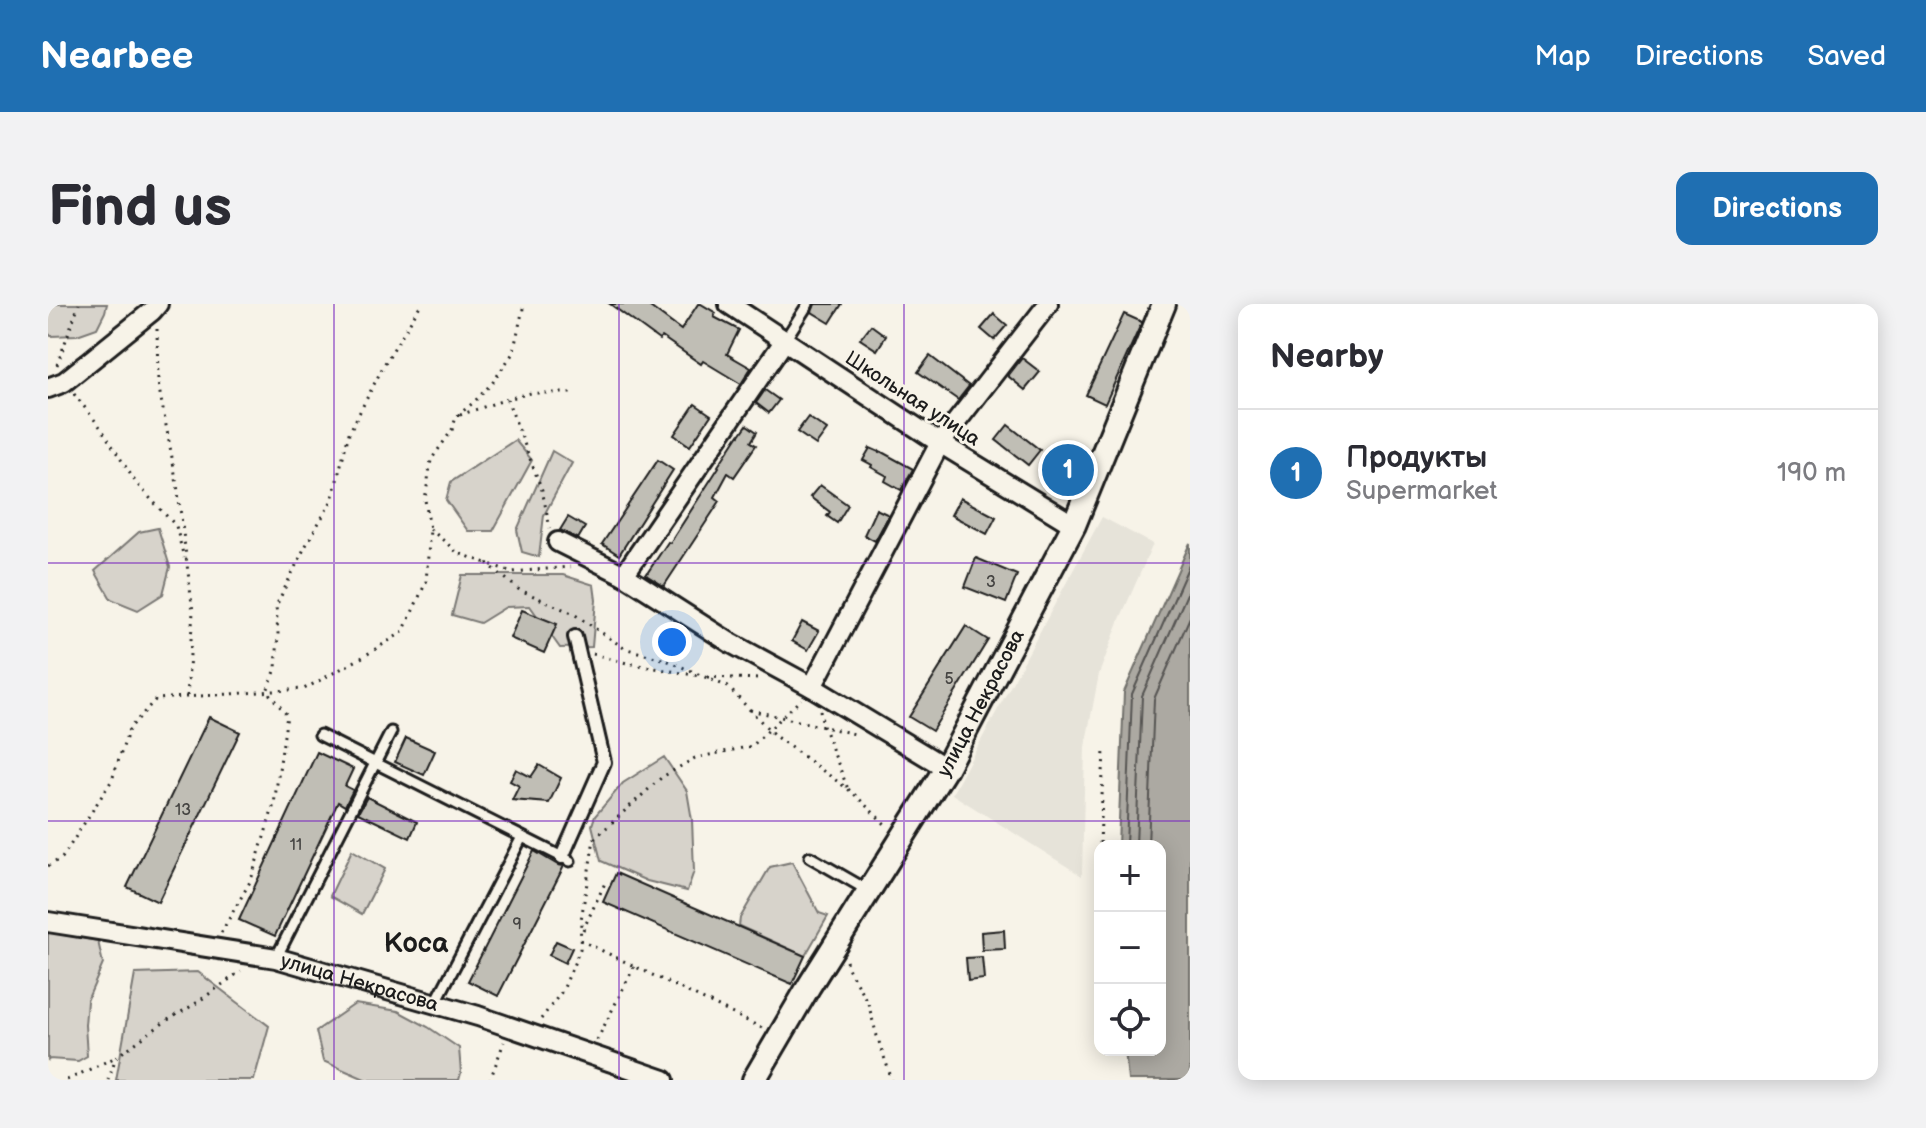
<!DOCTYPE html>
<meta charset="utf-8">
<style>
:root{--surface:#fff;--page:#f2f2f3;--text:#2b2b33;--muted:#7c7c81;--line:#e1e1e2;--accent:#1f6fb2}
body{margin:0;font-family:"Balsamiq Sans",sans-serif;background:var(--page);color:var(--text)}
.controls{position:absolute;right:24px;bottom:24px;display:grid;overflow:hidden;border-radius:16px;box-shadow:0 4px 20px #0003}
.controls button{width:72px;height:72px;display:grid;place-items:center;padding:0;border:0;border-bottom:2px solid var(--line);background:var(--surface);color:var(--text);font:40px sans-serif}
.you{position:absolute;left:624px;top:338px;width:28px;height:28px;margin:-20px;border:6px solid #fff;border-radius:50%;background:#1a73e8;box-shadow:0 0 0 12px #1a73e833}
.badge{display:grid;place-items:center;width:52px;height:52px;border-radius:50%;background:var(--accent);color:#fff;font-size:26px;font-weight:700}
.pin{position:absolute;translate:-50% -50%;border:4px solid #fff;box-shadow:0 2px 8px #0006}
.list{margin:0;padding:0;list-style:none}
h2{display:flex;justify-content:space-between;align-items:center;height:104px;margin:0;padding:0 32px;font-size:34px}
h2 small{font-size:26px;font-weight:400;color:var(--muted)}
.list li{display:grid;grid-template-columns:52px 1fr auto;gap:24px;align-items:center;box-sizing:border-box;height:128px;padding:0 32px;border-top:2px solid var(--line)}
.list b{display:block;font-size:30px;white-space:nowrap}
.list p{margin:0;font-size:26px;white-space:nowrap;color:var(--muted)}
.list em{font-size:26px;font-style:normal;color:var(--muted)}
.icon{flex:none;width:44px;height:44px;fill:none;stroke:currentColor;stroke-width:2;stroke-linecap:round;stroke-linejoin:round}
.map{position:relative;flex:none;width:1142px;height:776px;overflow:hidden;border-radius:16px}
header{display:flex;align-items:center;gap:48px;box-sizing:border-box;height:112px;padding:0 40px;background:var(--accent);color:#fff}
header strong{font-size:38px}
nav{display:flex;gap:44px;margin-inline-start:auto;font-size:28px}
.intro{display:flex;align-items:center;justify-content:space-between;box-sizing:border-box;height:192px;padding:0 48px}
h1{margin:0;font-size:56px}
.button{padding:20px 36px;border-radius:16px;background:var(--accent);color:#fff;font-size:28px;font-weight:700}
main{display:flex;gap:48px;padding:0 48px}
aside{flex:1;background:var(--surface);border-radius:16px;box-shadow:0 4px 20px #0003}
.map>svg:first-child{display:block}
.built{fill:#e6e3d9}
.green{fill:#d7d3cb;stroke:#7a7874;stroke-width:2}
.water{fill:#aca9a2;stroke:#72716c;stroke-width:2}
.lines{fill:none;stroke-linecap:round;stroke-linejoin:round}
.shore{stroke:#565452;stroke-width:2}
.building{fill:#c0beb5;stroke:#1c1c1c;stroke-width:2}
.service-casing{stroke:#1c1c1c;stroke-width:15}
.pedestrian-casing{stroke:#1c1c1c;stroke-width:18}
.minor-casing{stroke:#1c1c1c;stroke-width:24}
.tertiary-casing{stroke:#1c1c1c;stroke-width:28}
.path{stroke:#1c1c1c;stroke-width:3;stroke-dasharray:2 6;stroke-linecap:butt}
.service{stroke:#f7f3e8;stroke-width:9}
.pedestrian{stroke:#f7f3e8;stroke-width:12}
.minor{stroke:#f7f3e8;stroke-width:18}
.tertiary{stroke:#f7f3e8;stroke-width:22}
.grid{fill:none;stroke:#7b2cbf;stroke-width:2;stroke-opacity:0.55}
.labels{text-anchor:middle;stroke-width:6;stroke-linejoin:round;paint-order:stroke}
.number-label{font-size:16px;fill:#454442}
.street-label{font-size:20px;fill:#1c1c1c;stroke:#f7f3e8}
.district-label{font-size:28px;font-weight:bold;fill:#1c1c1c;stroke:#f7f3e8}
</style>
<header>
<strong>Nearbee</strong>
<nav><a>Map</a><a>Directions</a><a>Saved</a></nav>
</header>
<div class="intro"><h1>Find us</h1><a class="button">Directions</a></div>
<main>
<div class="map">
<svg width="1142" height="776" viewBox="0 0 1142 776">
<rect width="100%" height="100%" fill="#f7f3e8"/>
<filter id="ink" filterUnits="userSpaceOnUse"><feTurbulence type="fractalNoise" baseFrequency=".0125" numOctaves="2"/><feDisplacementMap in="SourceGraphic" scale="16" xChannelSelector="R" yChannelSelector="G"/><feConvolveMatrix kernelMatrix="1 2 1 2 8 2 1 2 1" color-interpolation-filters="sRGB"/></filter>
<g filter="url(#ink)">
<!-- built -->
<polygon class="built" points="1054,213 1105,240 1072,315 1051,370 1037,443 1034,572 904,490"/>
<!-- green -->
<g class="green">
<polygon points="0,0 59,0 57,8 49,24 29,31 3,32 0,29"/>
<polygon points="467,136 484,156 445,227 420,227 398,196 403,178"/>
<polygon points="504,147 524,159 496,211 491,253 474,248 469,226"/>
<polygon points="110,224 122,263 115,290 90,306 63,295 47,267 91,228"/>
<polygon points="414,271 515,271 546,281 548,296 544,343 512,344 482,302 458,303 432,319 404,311"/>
<polygon points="616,453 639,487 644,516 646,567 639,587 599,577 553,557 544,521 547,512 575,479"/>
<polygon points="304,546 337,565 314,610 282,592"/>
<polygon points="744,558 771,609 780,612 757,652 691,622 692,614 722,563"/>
<polygon points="0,628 50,637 55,660 39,697 37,721 39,752 30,757 1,755 0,757"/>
<polygon points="150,668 221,722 206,776 68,776 87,670"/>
<polygon points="307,700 350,707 380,723 411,744 413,769 411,776 319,776 275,757 268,727"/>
</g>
<!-- water -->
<polygon class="water" points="1142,239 1142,776 1080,776 1077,746 1112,746 1112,542 1070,542 1076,388"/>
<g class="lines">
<!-- shore -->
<g class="shore">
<polyline points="1078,542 1084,390 1142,259"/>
<polyline points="1088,542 1094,392 1142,283"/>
<polyline points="1100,542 1106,395 1142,313"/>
</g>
</g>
<!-- building -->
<g class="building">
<polygon points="562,0 598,0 633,26 650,0 653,0 668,9 666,13 691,26 679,50 703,64 693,80 655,57 653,60 614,33 611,36"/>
<polygon points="767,0 794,0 782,19 764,8"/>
<polygon points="946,10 959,21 946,36 933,25"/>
<polygon points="1076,10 1094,18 1057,100 1038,91"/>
<polygon points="823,21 838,32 829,46 812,35"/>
<polygon points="882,52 921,82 910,96 870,68"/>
<polygon points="974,54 992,68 977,86 960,72"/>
<polygon points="717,86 731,96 721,109 708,99"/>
<polygon points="647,100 663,111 642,142 626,131"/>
<polygon points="760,113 779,126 768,141 749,128"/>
<polygon points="699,121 709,128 703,138 708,141 686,173 680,169 667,193 672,197 616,282 598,271 620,238 622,239 671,163 670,162 691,130 692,131"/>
<polygon points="960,121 992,146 980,161 948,136"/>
<polygon points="822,144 831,148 832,147 865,165 853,186 837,177 839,172 823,163 824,161 815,156"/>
<polygon points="610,156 625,166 571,251 554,240"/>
<polygon points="772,181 800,201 789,219 779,212 782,208 762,193"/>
<polygon points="912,194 948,213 939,230 903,211"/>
<polygon points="828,205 841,211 827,237 816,231"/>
<polygon points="520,213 537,223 530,235 512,226"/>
<polygon points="928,254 969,271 958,299 917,283"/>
<polygon points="474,306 509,320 496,349 462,334"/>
<polygon points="754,318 771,327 760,346 744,337"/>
<polygon points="918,322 940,336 884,427 861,413"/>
<polygon points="161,413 192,428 110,598 79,583"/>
<polygon points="358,434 387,447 376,471 347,458"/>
<polygon points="269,448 305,465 297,482 305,486 297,502 290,498 227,632 191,616"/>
<polygon points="491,461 513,474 501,499 464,496 471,482 462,477 468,465 483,473"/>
<polygon points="319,493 369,518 362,534 310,509"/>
<polygon points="486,547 510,561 516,562 450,692 420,677"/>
<polygon points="568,569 757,652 744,680 555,598"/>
<polygon points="956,626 957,645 934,646 933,628"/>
<polygon points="508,637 524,644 517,659 501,651"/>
<polygon points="934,653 936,675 920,677 918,654"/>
</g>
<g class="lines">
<!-- service casing -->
<g class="service-casing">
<g id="service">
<polyline points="737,36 760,0"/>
<polyline points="272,431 522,557"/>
<polyline points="762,553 821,587"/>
<polyline points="228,654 343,428"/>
<polyline points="387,700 474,533"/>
</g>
</g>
<!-- pedestrian casing -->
<g class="pedestrian-casing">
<polyline id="pedestrian" points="514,553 556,458 527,333"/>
</g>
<!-- minor casing -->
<g class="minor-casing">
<g id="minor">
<polyline points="681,0 892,139 1026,221"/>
<polyline points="0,84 16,78 104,7 110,0"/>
<polyline points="510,238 576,271 681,338 764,383 898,464"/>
<polyline points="576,271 737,36"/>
<polyline points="764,383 892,139 1000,0"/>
<path id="s1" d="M0,618L228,654L430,712L616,776"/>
</g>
</g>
<!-- tertiary casing -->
<g class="tertiary-casing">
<g id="tertiary">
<path id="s2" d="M706,776L761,682L898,464L1026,221L1116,0"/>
</g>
</g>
<!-- path -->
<g class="path">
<polyline points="109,25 110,79 129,180 145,308 139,393"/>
<polyline points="9,61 31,0"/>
<polyline points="26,90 53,124 88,179 128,222 136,254"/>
<polyline points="459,95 494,186 502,224"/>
<polyline points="412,111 459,95 483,89 524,89"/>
<polyline points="382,225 410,249 464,268 522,263"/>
<polyline points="439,259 470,285 526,310 576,344 618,356 680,383 727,432 804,488 839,522"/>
<polyline points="545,350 579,359 651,372"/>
<polyline points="659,373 711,375"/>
<polyline points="702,406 807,430"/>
<polyline points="772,406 775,422 800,485"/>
<polyline points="0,562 14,554 64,476 81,425 108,395 256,385 313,354 355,328 378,278 382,225 377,196 383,156 404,126 408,113 426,98 445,78 465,49 476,0"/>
<polyline points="1051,563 1056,446"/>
<polyline points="535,626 557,579"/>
<polyline points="173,629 203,576 226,500 239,411 219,387 228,365 230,330 228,302 257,243 284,196 301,129 337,59 373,0"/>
<polyline points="532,636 716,725"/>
<polyline points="798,657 800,664 820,699 829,732 844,776"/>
<polyline points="493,715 515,686 532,645 533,616 546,535 614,473 647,454 704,442 753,395"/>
<polyline points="549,736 586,663"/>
<polyline points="19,776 68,753"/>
<polyline points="60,776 68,753 118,717 147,700 193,667"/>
<polyline points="442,776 456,738"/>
</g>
<!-- service -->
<use href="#service" class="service"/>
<!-- pedestrian -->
<use href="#pedestrian" class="pedestrian"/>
<!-- minor -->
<use href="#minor" class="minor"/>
<!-- tertiary -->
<use href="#tertiary" class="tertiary"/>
</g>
</g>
<!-- grid -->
<path class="grid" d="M286,0V776M571,0V776M856,0V776M0,259H1142M0,517H1142"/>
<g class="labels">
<!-- number labels -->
<g class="number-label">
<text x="943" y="283">3</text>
<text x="901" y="380">5</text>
<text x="135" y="511">13</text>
<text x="248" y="546">11</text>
<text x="469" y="625">9</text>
</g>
<!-- street labels -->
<g class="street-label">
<text transform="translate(865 94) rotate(33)" y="7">Школьная улица</text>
<text dy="7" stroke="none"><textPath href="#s2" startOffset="440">улица Некрасова</textPath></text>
<text dy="7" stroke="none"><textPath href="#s1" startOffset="318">улица Некрасова</textPath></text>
</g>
<!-- district labels -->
<g class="district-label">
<text x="368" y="648">Коса</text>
</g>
</g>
</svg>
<div class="controls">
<button>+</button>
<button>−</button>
<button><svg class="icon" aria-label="locate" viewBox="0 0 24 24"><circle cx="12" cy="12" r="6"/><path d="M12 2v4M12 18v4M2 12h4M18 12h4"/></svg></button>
</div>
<div class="you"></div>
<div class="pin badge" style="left:1020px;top:166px">1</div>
</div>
<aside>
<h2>Nearby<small></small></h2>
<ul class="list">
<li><span class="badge">1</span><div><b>Продукты</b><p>Supermarket</p></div><em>190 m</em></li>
</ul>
</aside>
</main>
